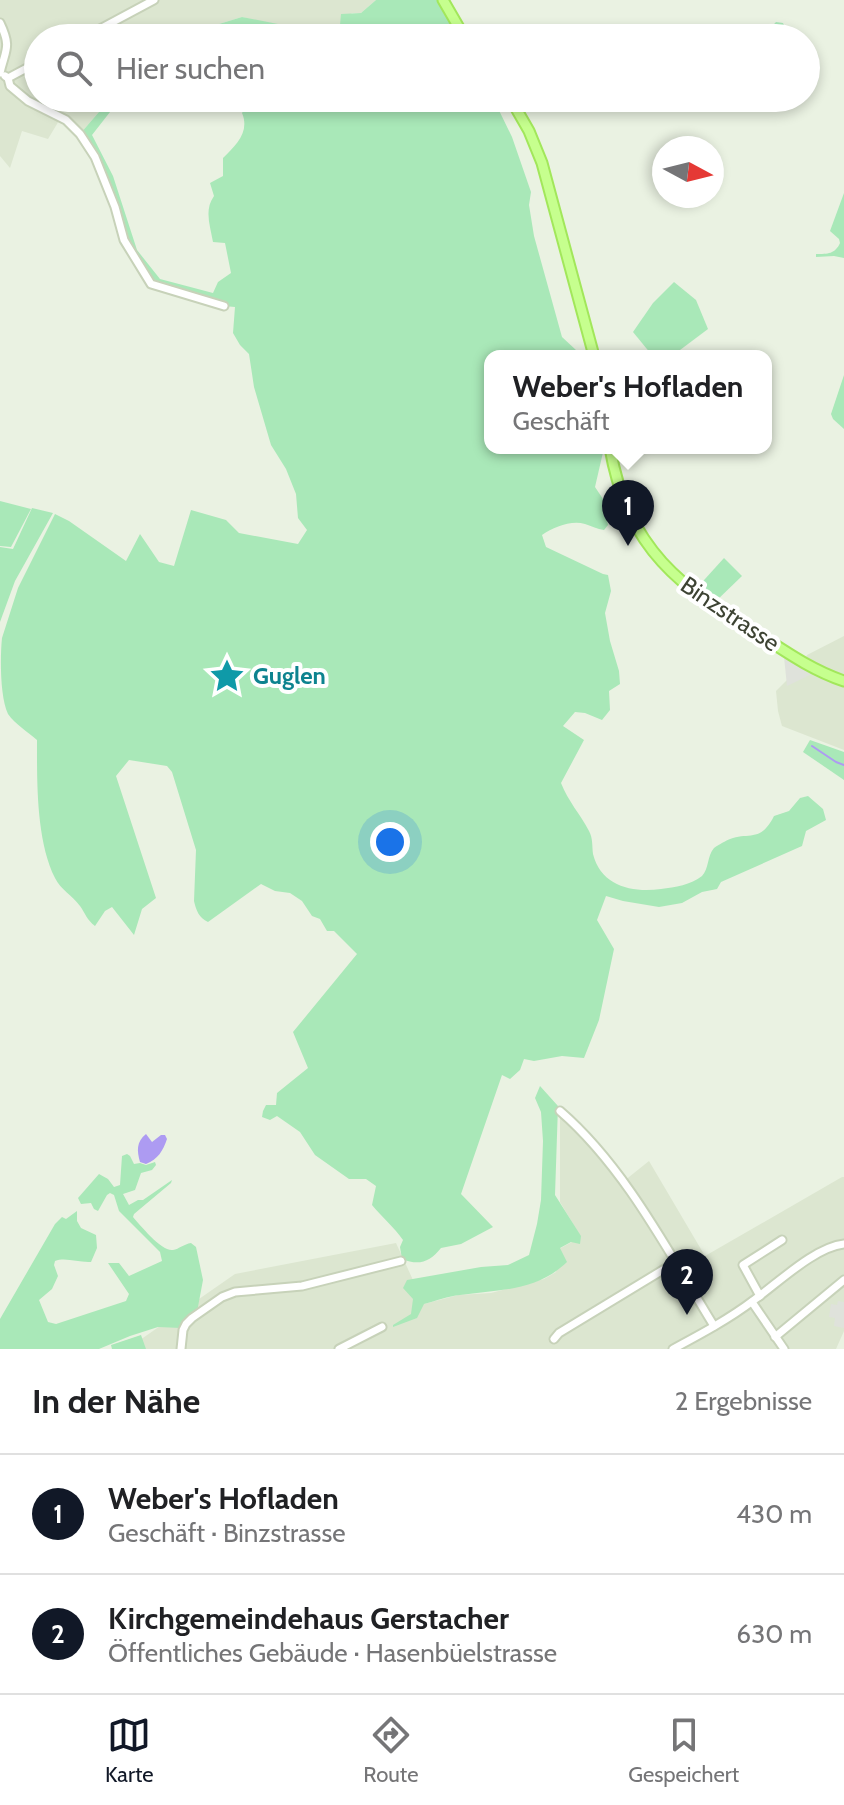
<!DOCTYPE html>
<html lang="de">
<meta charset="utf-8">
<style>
:root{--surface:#fff;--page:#f2f2f2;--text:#202124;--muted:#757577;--line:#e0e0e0;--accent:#111827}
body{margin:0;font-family:Cabin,sans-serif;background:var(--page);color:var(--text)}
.compass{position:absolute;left:652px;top:136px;width:72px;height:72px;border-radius:50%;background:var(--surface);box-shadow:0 4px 12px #0003;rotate:97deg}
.you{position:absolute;left:390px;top:842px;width:28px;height:28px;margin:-20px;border:6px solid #fff;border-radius:50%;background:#1a73e8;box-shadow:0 0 0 12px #1a73e833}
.badge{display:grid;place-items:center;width:52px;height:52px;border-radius:50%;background:var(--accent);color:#fff;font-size:26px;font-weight:700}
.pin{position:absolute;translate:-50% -66px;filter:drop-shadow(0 2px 4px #0008)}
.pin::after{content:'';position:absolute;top:42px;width:28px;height:24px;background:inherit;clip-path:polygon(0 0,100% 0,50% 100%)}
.popup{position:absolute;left:484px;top:350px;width:288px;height:104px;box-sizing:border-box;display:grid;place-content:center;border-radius:16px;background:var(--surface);filter:drop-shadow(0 2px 6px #0005);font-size:26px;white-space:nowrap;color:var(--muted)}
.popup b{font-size:30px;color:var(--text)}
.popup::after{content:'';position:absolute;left:50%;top:100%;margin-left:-16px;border:16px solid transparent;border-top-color:var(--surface)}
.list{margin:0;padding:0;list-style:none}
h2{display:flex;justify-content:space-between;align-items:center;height:104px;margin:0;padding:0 32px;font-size:34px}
h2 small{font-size:26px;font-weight:400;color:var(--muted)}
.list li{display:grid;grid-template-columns:52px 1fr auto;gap:24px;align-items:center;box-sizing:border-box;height:120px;padding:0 32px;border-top:2px solid var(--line)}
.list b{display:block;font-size:30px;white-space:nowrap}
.list p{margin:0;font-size:26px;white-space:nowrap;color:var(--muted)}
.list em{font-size:26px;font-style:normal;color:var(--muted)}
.icon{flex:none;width:44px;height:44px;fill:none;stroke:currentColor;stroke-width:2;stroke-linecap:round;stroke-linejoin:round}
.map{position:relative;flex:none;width:844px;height:1349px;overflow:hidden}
.search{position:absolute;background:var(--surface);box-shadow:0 4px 12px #0003;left:24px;right:24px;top:24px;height:88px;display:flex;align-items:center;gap:20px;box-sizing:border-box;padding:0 28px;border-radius:44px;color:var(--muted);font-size:30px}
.sheet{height:344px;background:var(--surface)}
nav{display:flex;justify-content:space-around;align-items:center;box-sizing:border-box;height:112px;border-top:2px solid var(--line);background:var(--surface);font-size:22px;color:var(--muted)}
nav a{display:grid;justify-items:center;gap:4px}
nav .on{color:var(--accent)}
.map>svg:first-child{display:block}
.residential{fill:#dce6d0}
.green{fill:#a9e8b8}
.parking{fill:#dfe2db}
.water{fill:#ad9bf2}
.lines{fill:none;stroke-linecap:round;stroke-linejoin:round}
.stream{stroke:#ad9bf2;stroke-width:2}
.minor-casing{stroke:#c7d2b9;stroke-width:11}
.major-casing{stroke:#a2e75b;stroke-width:13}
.minor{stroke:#fff;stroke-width:7}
.major{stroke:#c6ff8e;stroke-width:9}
.labels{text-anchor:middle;stroke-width:8;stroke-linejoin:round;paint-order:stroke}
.street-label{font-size:24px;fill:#3d4333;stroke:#fff}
.culture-label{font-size:24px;font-weight:bold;fill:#0d838f;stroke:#fff;text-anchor:start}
</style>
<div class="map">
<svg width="844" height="1349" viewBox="0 0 844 1349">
<rect width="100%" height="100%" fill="#eaf2e2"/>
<!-- residential -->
<g class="residential">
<polygon points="0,0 376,0 361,13 352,13 340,25 327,29 324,37 320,37 313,31 288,25 274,25 242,17 173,38 38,38 38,98 111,98 80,134 60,119 48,139 22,131 10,168 0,156"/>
<polygon points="844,636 844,750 782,726 778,711 776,691 803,664 807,655"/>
<polygon points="560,1111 624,1181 649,1161 705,1256 842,1177 844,1177 844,1331 836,1349 127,1349 235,1274 396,1243 424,1304 458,1295 491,1293 544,1279 556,1272 559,1249 581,1237 560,1202"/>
</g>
<!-- green -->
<g class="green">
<polygon points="376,0 437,0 458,38 270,38 244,29 196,38 173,38 242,17 313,31 320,37 324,37 327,29 340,25 341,14 361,13"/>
<polygon points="776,22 783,23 790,38 761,38"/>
<path d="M111,98H121L92,135L113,176L137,250L160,279L213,293L218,282L231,273L225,243L213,242C210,225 204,210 214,196L210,183L223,176V158C236,145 250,132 242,113L251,98H493L512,137L531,192L529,205L534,236L562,337L576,350L585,356H490V448H604L595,487L603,499L608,525L604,530C597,529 592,526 585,524C571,520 554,527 542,535L546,547L603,574L608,575L611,591L605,613L610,641L619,671L620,684L609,691L610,710L602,720L585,713L575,712L563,726L584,740L561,783C568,801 580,814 589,831C593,838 592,846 593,854C601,886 632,893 661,889C675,887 691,885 702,876C709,869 707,856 714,848C714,848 723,842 724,842C746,829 759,846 774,816L789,811L800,798L808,796L823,809L826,820L806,831L802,846L721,882L717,889L702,892L682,903L659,907L623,901L606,896L597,920L614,949L599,1020L584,1058L562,1056L534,1061L524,1059L520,1070L510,1079L502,1075L461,1194L493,1227L461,1244L441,1248C430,1262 419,1266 402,1259L400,1247L403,1240C394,1227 382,1217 372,1205L376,1186L366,1179H349L315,1155L300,1132L277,1116L270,1120L262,1117L263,1111L266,1105H276L277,1093L308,1068L293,1032L357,954L334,931H327L320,919L312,916L302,901L290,893L275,891L261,884L208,922C199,918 196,910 194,901L196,850L172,772L167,766L129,760L116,776L156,898L142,909L134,935L112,907L105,911L95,926C87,920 85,913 80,906C72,895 61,890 55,878C36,840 37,781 37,740C28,732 15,724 8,714C0,697 0,658 2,638L18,588L55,514L69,521L126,561L140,534L159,562L174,566L191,510L226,520L239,533L298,544L307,530L298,518L296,494L286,469L271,445L254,387L249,354L240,345L233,333L235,307L224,306L151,284L131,253L115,207L80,134Z"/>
<path d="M844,193V258L834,256L816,257V254C828,254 835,254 840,243L839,239L830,231Z"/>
<polygon points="674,282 696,300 708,329 672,356 651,354 633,332 653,303"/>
<polygon points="844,375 844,429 833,419 831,414"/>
<polygon points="0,501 31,509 11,547 0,546"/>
<polygon points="32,508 53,513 15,581 0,622 0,547 13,549"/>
<polygon points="724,558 742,576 714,603 695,590"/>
<polygon points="810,740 844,752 844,780 803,752"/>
<path d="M540,1086L558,1106L555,1195L581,1236L580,1244L571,1242L560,1248L567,1262C537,1291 499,1290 460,1295C448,1296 436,1301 424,1304L417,1318L393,1327V1325L411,1314L413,1299L403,1288L407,1280L481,1267L508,1265L529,1255L537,1224L541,1200L543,1141L541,1112L535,1098Z"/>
<path d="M127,1154L130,1156L134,1164L140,1163L146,1165L155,1162L156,1165L152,1170L141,1173L135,1190L123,1194L129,1205L138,1200H143L172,1180L171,1183L134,1214L133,1217C140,1225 162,1252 173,1250C179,1249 184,1244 191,1243L196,1247L203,1280L197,1312L181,1328L158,1327L130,1336L99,1349H0V1319L55,1224L62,1217L66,1219L77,1211V1221L81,1228L96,1235L97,1248L91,1262C79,1263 66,1257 55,1261L54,1265L58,1276L52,1289L39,1300L48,1322L56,1324L126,1301L129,1294L108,1263H119L129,1276L162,1261L160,1252L119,1211L114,1195L110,1193L107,1195L98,1211L94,1209L91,1203L81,1204L78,1198L99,1174L108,1179L114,1187L120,1185L122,1156Z"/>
<polygon points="141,1335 146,1349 112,1349 111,1345"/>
</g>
<!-- parking -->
<g class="parking">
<polygon points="784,657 812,674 787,686"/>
<polygon points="838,1301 844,1302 844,1328 834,1326 835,1318 829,1317 831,1304 837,1305"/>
</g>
<!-- water -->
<path class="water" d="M146,1134L152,1142L161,1135H165L167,1139C163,1151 158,1159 146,1164L140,1162C137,1151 136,1142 146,1134Z"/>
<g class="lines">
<!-- stream -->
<polyline class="stream" points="812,746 836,762 844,765"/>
<!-- minor casing -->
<g class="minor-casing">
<g id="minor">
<path d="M0,23C12,48 5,50 0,73"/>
<polyline points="83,38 154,0"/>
<polyline points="5,76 8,78 38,62"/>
<polyline points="8,78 10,86 28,101 66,120 80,134 95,157 115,207 124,240 151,284 224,306"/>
<path d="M560,1111C625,1167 669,1253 714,1326"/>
<polyline points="760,1296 743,1265 782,1240"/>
<polyline points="752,1302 784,1349"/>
<polyline points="775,1337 844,1280"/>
<polyline points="554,1339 559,1333 676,1262"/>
<polyline points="181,1349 183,1330 186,1324 192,1318 222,1297 235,1292 302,1286 401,1261"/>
<polyline points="339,1349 382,1327"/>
<path d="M673,1349C701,1334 729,1319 754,1300C778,1283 815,1247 844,1244"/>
</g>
</g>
<!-- major casing -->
<g class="major-casing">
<g id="major">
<polyline points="443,0 465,38"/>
<polyline points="510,98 529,131 542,163 594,356"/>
<path d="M610,448C628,550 680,587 763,637C789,654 814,671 844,681"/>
</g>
</g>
<!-- minor -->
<use href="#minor" class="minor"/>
<!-- major -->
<use href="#major" class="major"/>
</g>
<!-- icons -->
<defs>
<g id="sight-bare" transform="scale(2.76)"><path d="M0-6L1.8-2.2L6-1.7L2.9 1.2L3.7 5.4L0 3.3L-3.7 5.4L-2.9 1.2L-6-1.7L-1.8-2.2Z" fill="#0f9aa8" stroke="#fff" stroke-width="2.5" paint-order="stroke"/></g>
</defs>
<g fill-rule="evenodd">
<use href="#sight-bare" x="227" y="676"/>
</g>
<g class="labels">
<!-- street labels -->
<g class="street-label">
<text transform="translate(730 614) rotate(34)" y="8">Binzstrasse</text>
</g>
<!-- culture labels -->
<g class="culture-label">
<text x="253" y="684">Guglen</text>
</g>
</g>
</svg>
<svg class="compass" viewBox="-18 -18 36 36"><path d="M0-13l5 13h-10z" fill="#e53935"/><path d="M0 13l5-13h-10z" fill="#757577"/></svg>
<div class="you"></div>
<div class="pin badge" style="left:628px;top:546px">1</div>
<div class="popup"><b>Weber's Hofladen</b>Geschäft</div>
<div class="pin badge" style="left:687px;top:1315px">2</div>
<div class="search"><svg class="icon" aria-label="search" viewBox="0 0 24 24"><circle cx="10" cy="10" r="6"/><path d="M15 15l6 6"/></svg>Hier suchen</div>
</div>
<section class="sheet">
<h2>In der Nähe<small>2 Ergebnisse</small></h2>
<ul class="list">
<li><span class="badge">1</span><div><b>Weber's Hofladen</b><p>Geschäft · Binzstrasse</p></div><em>430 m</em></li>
<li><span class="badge">2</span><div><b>Kirchgemeindehaus Gerstacher</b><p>Öffentliches Gebäude · Hasenbüelstrasse</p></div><em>630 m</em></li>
</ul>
</section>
<nav>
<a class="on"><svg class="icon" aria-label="map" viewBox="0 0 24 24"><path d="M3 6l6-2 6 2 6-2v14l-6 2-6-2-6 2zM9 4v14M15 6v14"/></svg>Karte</a>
<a><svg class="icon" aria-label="directions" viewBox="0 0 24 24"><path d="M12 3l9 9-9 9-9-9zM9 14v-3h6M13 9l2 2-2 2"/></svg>Route</a>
<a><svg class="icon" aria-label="saved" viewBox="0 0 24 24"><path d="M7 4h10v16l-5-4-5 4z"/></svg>Gespeichert</a>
</nav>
